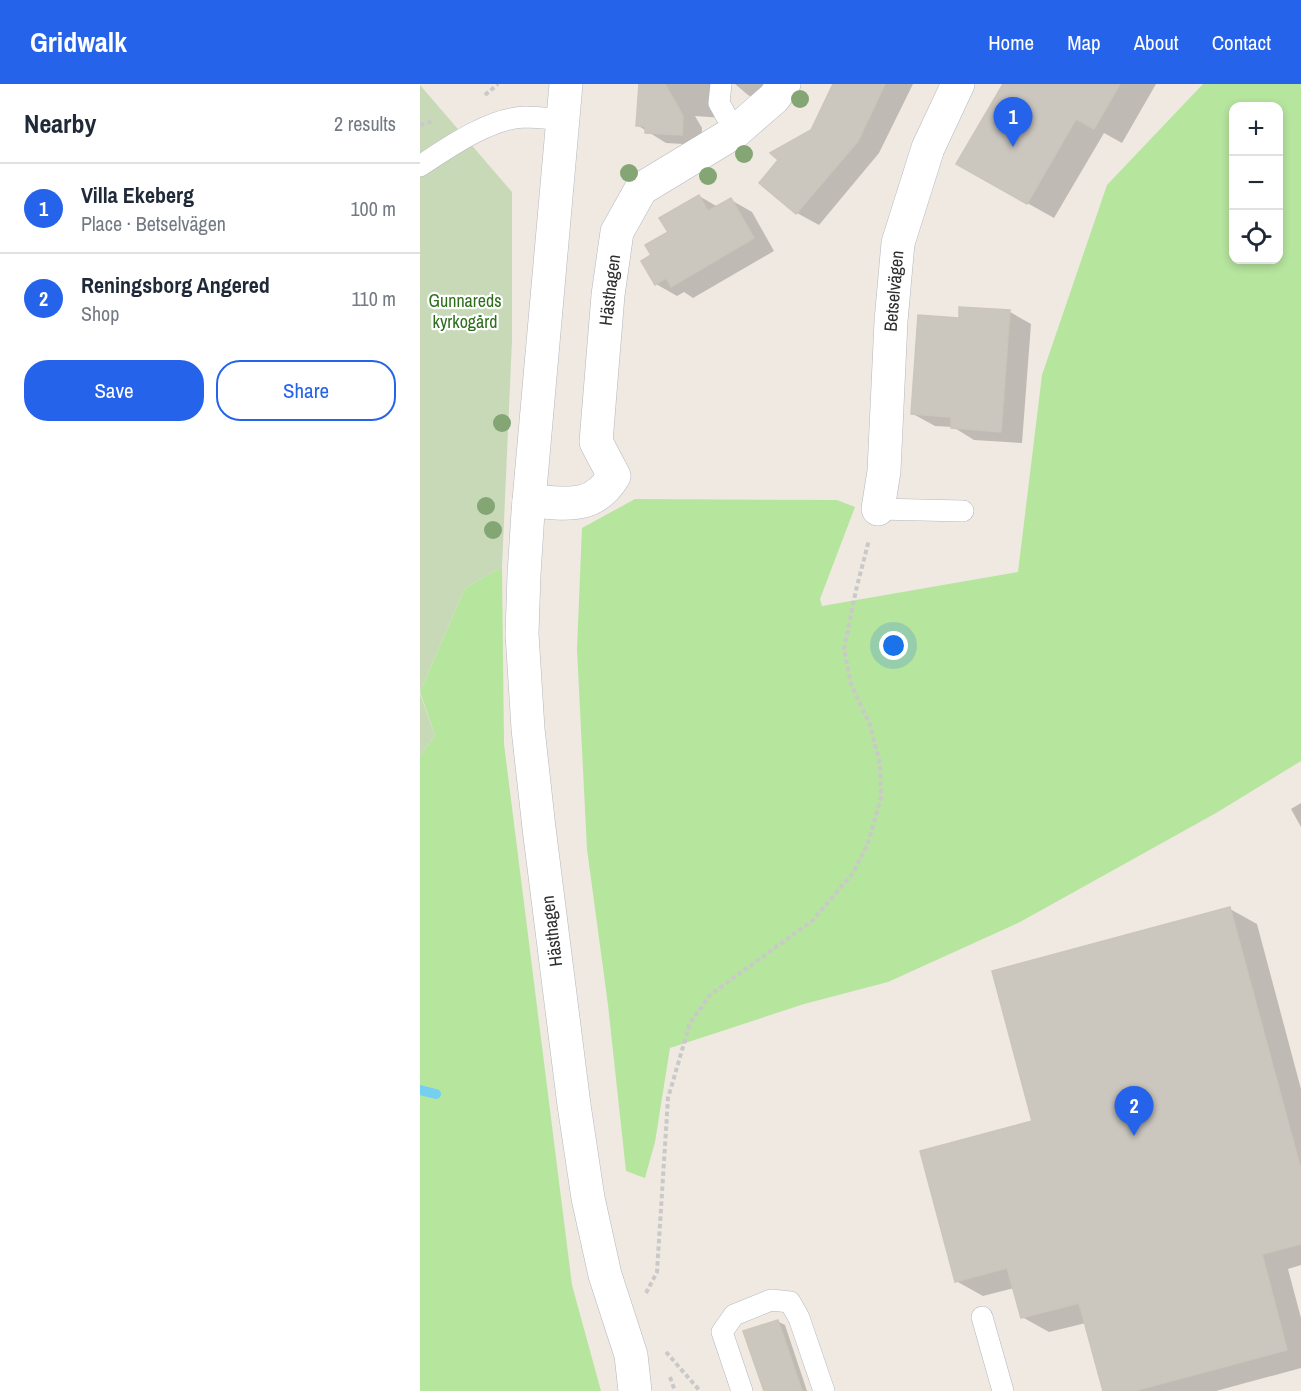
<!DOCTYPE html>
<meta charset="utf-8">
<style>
:root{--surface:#fff;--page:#f2f2f3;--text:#1f2937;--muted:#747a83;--line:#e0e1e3;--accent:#2563eb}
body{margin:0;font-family:"Archivo Narrow",sans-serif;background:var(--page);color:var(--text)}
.controls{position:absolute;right:18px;top:18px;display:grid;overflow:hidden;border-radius:12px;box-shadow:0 3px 9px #0003}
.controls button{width:54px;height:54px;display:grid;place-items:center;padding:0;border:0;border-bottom:2px solid var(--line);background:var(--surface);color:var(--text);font:30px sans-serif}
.you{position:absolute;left:474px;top:562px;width:21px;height:21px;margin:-15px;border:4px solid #fff;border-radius:50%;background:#1a73e8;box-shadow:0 0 0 9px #1a73e833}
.badge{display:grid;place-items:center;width:39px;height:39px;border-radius:50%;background:var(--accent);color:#fff;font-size:20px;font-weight:700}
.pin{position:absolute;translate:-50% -50px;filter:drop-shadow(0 2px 3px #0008)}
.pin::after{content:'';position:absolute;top:32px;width:21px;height:18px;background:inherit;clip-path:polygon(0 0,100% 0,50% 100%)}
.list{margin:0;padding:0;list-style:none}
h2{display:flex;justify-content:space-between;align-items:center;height:78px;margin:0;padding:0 24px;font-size:26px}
h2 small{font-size:20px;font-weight:400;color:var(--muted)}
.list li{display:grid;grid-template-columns:39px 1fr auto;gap:18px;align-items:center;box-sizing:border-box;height:90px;padding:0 24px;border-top:2px solid var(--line)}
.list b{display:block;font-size:22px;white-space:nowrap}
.list p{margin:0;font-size:20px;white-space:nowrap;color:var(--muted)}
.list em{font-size:20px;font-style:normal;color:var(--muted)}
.actions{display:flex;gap:12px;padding:18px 24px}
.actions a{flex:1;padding:14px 0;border:2px solid var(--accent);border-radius:24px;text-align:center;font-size:21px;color:var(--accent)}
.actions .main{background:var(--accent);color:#fff}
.icon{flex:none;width:33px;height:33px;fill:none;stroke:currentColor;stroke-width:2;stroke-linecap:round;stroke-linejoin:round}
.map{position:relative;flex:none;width:881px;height:1307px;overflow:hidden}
header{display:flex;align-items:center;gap:36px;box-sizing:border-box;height:84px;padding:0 30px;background:var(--accent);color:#fff}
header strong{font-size:28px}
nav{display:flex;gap:33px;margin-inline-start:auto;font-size:21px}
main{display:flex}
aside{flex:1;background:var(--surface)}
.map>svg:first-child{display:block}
.green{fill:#b6e59e;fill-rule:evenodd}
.cemetery{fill:#c8d9b8}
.shadow{fill:#0003}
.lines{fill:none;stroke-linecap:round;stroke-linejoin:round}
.stream{stroke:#75cff0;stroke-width:10}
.building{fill:#cbc7bf;stroke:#cbc5ba;stroke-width:1.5}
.service-casing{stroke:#b4b7c1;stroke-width:22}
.minor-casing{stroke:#b4b7c1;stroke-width:34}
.tertiary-casing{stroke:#b4b7c1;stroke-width:34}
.path{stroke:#c9c9c9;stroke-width:4;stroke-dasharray:4.5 3;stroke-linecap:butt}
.service{stroke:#fff;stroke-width:21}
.minor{stroke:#fff;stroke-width:33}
.tertiary{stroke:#fff;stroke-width:33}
.tree{fill:#84a574}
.labels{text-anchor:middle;stroke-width:4.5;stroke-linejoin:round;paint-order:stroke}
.street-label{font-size:18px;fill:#2e2e2e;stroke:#fff}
.park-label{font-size:18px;fill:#2c6e1b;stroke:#fff}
</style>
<header>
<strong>Gridwalk</strong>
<nav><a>Home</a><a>Map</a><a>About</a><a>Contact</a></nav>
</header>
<main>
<aside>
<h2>Nearby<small>2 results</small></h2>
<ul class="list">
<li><span class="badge">1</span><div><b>Villa Ekeberg</b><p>Place · Betselvägen</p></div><em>100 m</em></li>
<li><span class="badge">2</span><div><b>Reningsborg Angered</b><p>Shop</p></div><em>110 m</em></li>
</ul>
<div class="actions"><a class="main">Save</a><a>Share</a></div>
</aside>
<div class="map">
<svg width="881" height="1307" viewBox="0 0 881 1307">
<rect width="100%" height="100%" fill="#efe9e1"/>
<!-- green -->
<g class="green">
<path d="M783,0H881V677L796,729L600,838L468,898L384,920L250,964L235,1058L225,1094L206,1087L188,921L167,765L157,565L162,444L215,415L417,416L435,423L400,515L402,522L598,488L622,291L687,101ZM858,22V176H814V22Z"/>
<polygon points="82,483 84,660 152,1201 181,1307 0,1307 0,672 15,651 0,608 45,504"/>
</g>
<!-- cemetery -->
<g class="cemetery">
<polygon points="0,1 92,108 92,256 82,483 45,504 0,608"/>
<polygon points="0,610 15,651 0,672"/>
</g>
<!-- shadow -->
<g class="shadow">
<polygon points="220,0 305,0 303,34 275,32 282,44 281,61 246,59 217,41"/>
<polygon points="315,0 370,0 348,22 328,11"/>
<polygon points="414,0 493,0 459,69 399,141 377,129 341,98 392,47"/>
<polygon points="584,0 736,0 702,59 684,49 634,134 538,80"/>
<polygon points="279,112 298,123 311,116 332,128 354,167 273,214 264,208 257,212 236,200 233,172"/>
<polygon points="590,228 611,240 602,359 554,356 533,343 515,342 493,330 541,235"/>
<polygon points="881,719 881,743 871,725"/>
<polygon points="810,825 837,840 881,1005 881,1181 868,1185 881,1234 881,1284 796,1307 685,1307 666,1239 629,1248 602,1233 594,1204 563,1212 536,1197 614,1038"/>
<polygon points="357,1237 365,1241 387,1307 345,1307"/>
</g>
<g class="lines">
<!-- stream -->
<polyline class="stream" points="0,1006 16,1010"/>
</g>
<!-- building -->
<g class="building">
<polygon points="219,0 245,0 263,32 262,51 225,49 225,42 216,42"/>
<polygon points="413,0 465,0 438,57 376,130 339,99 358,76 350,69 391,46"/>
<polygon points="583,0 700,0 674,45 656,35 607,120 536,80"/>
<polygon points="279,111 288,127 311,114 334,154 251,203 246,194 235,201 221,177 231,171 225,161 248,148 239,134"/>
<polygon points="539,223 590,226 581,348 531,344 531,333 491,330 498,231 539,234"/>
<polygon points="810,823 881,1086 881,1160 842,1170 867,1266 714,1307 683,1307 659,1219 601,1234 587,1184 535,1198 500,1067 612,1037 572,887"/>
<polygon points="358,1236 382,1307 344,1307 323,1247"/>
</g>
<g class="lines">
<!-- service casing -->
<g class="service-casing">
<g id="service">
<polyline points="301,0 299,19 315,48"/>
<path d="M0,82C29,63 70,34 105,33C118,33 131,35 143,36"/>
<polyline points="458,425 543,427"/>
<polyline points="562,1233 583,1307"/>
<polyline points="322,1307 302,1248 314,1231 351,1216 370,1218 379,1234 404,1307"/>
</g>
</g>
<!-- minor casing -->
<g class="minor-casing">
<g id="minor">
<path d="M109,417C145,419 173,427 194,392L176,358L188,211L197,148L221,105L315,48L354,14L364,0"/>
<polyline points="458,425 464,387 471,237 478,159 508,64 538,0"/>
</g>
</g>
<!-- tertiary casing -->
<g class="tertiary-casing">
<polyline id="tertiary" points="146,0 108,428 104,490 102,550 108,645 119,744 154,1021 168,1114 185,1191 211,1271 215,1307"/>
</g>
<!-- path -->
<g class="path">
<polyline points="65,11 78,0"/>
<polyline points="0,41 14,37"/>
<polyline points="226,1209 237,1188 248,1014 270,939 291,910 392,837 433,789 448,759 461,714 460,680 450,641 431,600 424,565 436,506 449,456"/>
<polyline points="246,1268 280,1307"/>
<polyline points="250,1293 255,1307"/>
</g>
<!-- service -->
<use href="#service" class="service"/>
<!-- minor -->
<use href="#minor" class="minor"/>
<!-- tertiary -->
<use href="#tertiary" class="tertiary"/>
</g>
<!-- trees -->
<g class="tree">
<circle cx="380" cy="15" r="9"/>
<circle cx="324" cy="70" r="9"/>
<circle cx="209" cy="89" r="9"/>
<circle cx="288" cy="92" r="9"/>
<circle cx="82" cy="339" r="9"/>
<circle cx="66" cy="422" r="9"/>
<circle cx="73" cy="446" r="9"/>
</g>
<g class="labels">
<!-- street labels -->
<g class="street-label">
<text transform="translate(190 206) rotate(-83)" y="6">Hästhagen</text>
<text transform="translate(474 207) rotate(-85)" y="6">Betselvägen</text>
<text transform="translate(132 847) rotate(-97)" y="6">Hästhagen</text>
</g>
<!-- park labels -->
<g class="park-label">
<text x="45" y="223">Gunnareds<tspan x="45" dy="21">kyrkogård</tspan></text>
</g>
</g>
</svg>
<div class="controls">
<button>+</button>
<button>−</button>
<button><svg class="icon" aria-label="locate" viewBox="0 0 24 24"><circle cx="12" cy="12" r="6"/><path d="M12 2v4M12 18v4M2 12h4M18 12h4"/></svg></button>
</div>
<div class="you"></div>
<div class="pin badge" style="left:593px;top:63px">1</div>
<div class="pin badge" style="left:714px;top:1052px">2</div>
</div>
</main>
